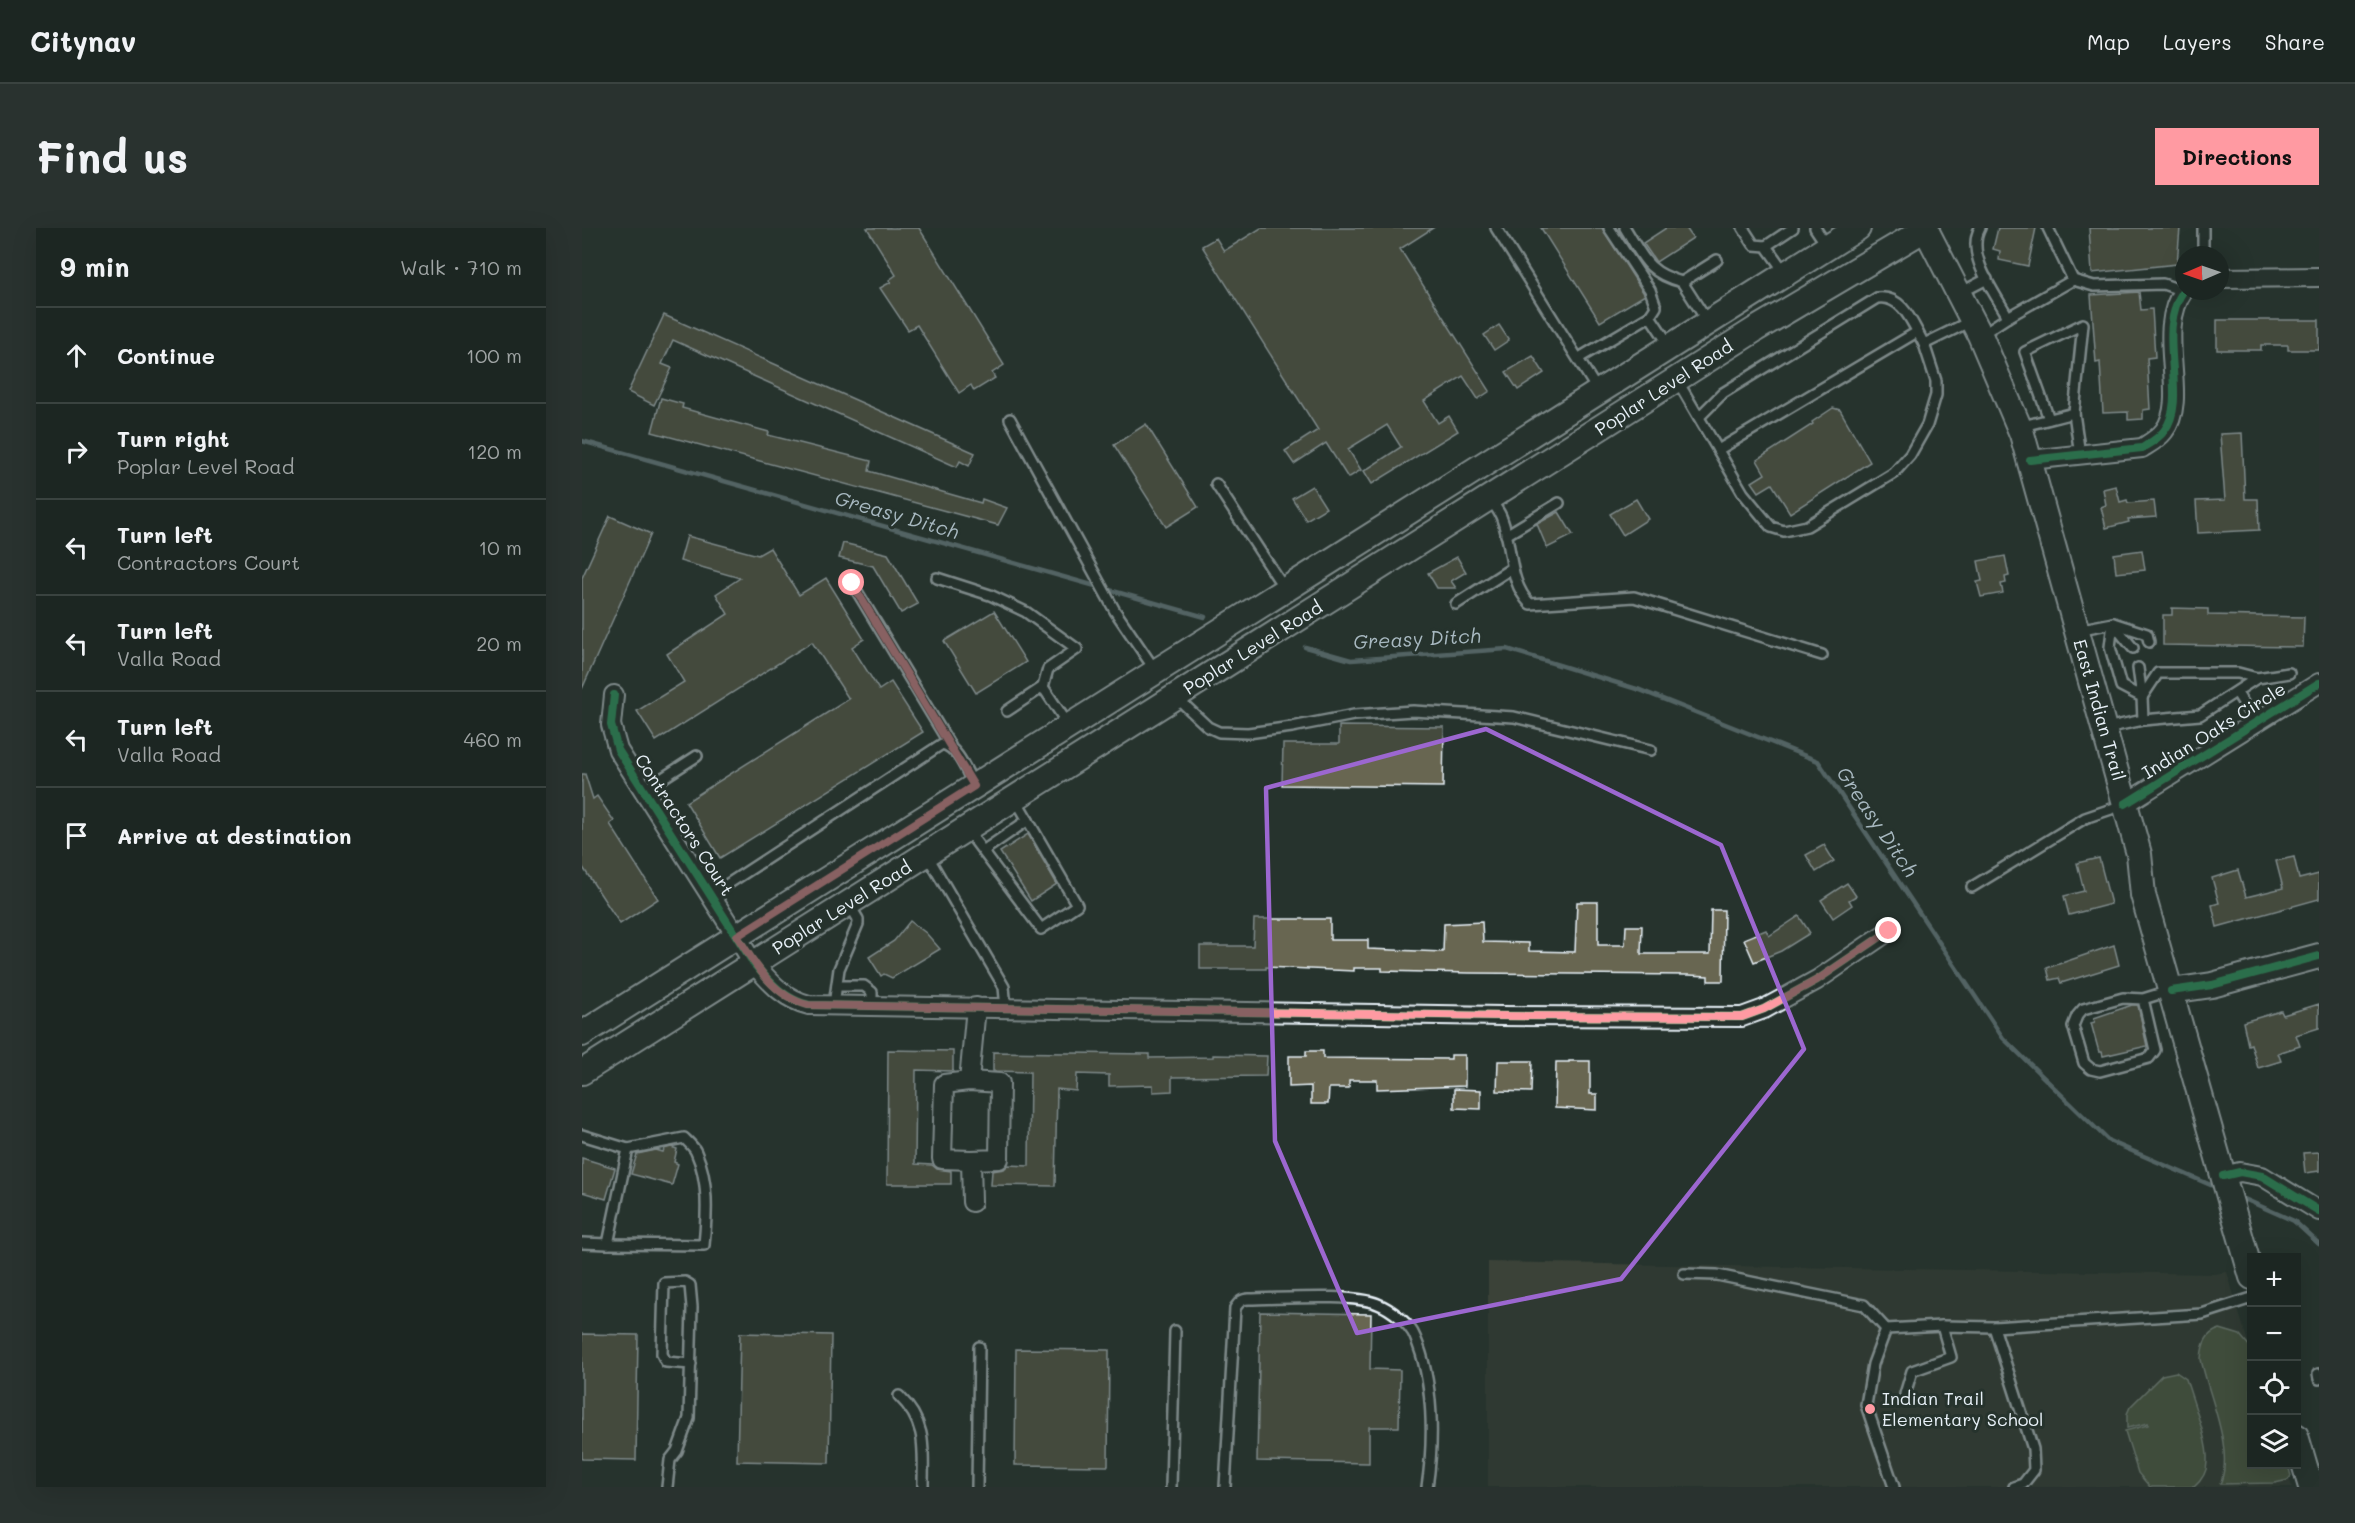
<!DOCTYPE html>
<meta charset="utf-8">
<style>
:root{--surface:#1c2622;--page:#29322f;--text:#f1f3f6;--muted:#a0a5a5;--line:#3a4340;--accent:#ff9aa2}
body{margin:0;font-family:Mali,sans-serif;background:var(--page);color:var(--text)}
.controls{position:absolute;right:18px;bottom:18px;display:grid;overflow:hidden;border-radius:0px;box-shadow:0 6px 24px #0002}
.controls button{width:54px;height:54px;display:grid;place-items:center;padding:0;border:0;border-bottom:2px solid var(--line);background:var(--surface);color:var(--text);font:30px sans-serif}
.compass{position:absolute;left:1593px;top:18px;width:54px;height:54px;border-radius:50%;background:var(--surface);box-shadow:0 6px 24px #0002;rotate:268deg}
.stop{position:absolute;width:18px;height:18px;margin:-14px;border:4px solid #ff9aa2;border-radius:50%;background:#fff}
.stop.end{background:#ff9aa2;border-color:#fff;box-shadow:0 2px 6px #0008}
.list{margin:0;padding:0;list-style:none}
h2{display:flex;justify-content:space-between;align-items:center;height:78px;margin:0;padding:0 24px;font-size:26px}
h2 small{font-size:20px;font-weight:400;color:var(--muted)}
.list li{display:grid;grid-template-columns:39px 1fr auto;gap:18px;align-items:center;box-sizing:border-box;height:96px;padding:0 24px;border-top:2px solid var(--line)}
.list b{display:block;font-size:22px;white-space:nowrap}
.list p{margin:0;font-size:20px;white-space:nowrap;color:var(--muted)}
.list em{font-size:20px;font-style:normal;color:var(--muted)}
.icon{flex:none;width:33px;height:33px;fill:none;stroke:currentColor;stroke-width:2;stroke-linecap:round;stroke-linejoin:round}
.map{position:relative;flex:none;width:1737px;height:1259px;overflow:hidden;border-radius:0px}
header{display:flex;align-items:center;gap:36px;box-sizing:border-box;height:84px;padding:0 30px;background:var(--surface);border-bottom:2px solid var(--line)}
header strong{font-size:28px}
nav{display:flex;gap:33px;margin-inline-start:auto;font-size:21px}
.intro{display:flex;align-items:center;justify-content:space-between;box-sizing:border-box;height:144px;padding:0 36px}
h1{margin:0;font-size:42px}
.button{padding:15px 27px;border-radius:0px;background:var(--accent);color:#111;font-size:21px;font-weight:700}
main{display:flex;gap:36px;padding:0 36px}
aside{flex:1;background:var(--surface);border-radius:0px;box-shadow:0 6px 24px #0002}
.map>svg:first-child{display:block}
.built{fill:#3a4238}
.green{fill:#5d6b4d;stroke:#a2aea2;stroke-width:1.5}
.lines{fill:none;stroke-linecap:round;stroke-linejoin:round}
.stream{stroke:#899ea5;stroke-width:4.5}
.building{fill:#676651;stroke:#e8f1f8;stroke-width:1.5}
.lane-casing{stroke:#e8f1f8;stroke-width:14}
.street-casing{stroke:#e8f1f8;stroke-width:22}
.secondary-casing{stroke:#e8f1f8;stroke-width:28}
.lane{stroke:#26332d;stroke-width:9}
.street{stroke:#26332d;stroke-width:18}
.secondary{stroke:#26332d;stroke-width:24}
.cycleway-casing{stroke:#26332d;stroke-width:11}
.cycleway{stroke:#33b770;stroke-width:8}
.route{stroke:#ff9aa2;stroke-width:8}
.marked{fill:none;stroke:#9c67d0;stroke-width:4.5;stroke-linejoin:round}
.poi-dot{fill:#ff9aa2;stroke:#26332d;stroke-width:2}
.labels{text-anchor:middle;stroke-width:6;stroke-linejoin:round;paint-order:stroke}
.street-label{font-size:18px;fill:#e8f1f8;stroke:#26332d}
.poi-label{font-size:18px;fill:#e8f1f8;stroke:#26332d;text-anchor:start}
.water-label{font-size:20px;font-style:italic;fill:#a8b9c1;stroke:#26332d}
</style>
<header>
<strong>Citynav</strong>
<nav><a>Map</a><a>Layers</a><a>Share</a></nav>
</header>
<div class="intro"><h1>Find us</h1><a class="button">Directions</a></div>
<main>
<aside>
<h2>9 min<small>Walk · 710 m</small></h2>
<ul class="list">
<li><svg class="icon" aria-label="ahead" viewBox="0 0 24 24"><path d="M12 20V5M6 11l6-6 6 6"/></svg><div><b>Continue</b></div><em>100 m</em></li>
<li><svg class="icon" aria-label="right" viewBox="0 0 24 24"><path d="M7 20v-9h11M14 6l5 5-5 5"/></svg><div><b>Turn right</b><p>Poplar Level Road</p></div><em>120 m</em></li>
<li><svg class="icon" aria-label="left" viewBox="0 0 24 24"><path d="M17 20v-9H6M10 6l-5 5 5 5"/></svg><div><b>Turn left</b><p>Contractors Court</p></div><em>10 m</em></li>
<li><svg class="icon" aria-label="left" viewBox="0 0 24 24"><path d="M17 20v-9H6M10 6l-5 5 5 5"/></svg><div><b>Turn left</b><p>Valla Road</p></div><em>20 m</em></li>
<li><svg class="icon" aria-label="left" viewBox="0 0 24 24"><path d="M17 20v-9H6M10 6l-5 5 5 5"/></svg><div><b>Turn left</b><p>Valla Road</p></div><em>460 m</em></li>
<li><svg class="icon" aria-label="arrive" viewBox="0 0 24 24"><path d="M6 21V4h12l-3 4 3 4H6"/></svg><div><b>Arrive at destination</b></div></li>
</ul>
</aside>
<div class="map">
<svg width="1737" height="1259" viewBox="0 0 1737 1259">
<rect width="100%" height="100%" fill="#26332d"/>
<filter id="ink" filterUnits="userSpaceOnUse"><feTurbulence type="fractalNoise" baseFrequency=".0167" numOctaves="2"/><feDisplacementMap in="SourceGraphic" scale="12" xChannelSelector="R" yChannelSelector="G"/><feConvolveMatrix kernelMatrix="1 2 1 2 8 2 1 2 1" color-interpolation-filters="sRGB"/></filter>
<g filter="url(#ink)">
<!-- built -->
<polygon class="built" points="906,1034 1633,1046 1645,1044 1669,1125 1670,1236 1703,1237 1710,1259 906,1259"/>
<!-- green -->
<g class="green">
<path d="M1638,1101L1658,1107L1669,1120L1670,1236L1706,1237L1709,1248L1706,1252L1693,1255L1638,1256C1653,1222 1626,1167 1619,1131C1620,1116 1624,1105 1638,1101Z"/>
<path d="M1594,1144L1604,1151C1610,1171 1627,1215 1625,1234C1625,1244 1619,1253 1612,1259H1568L1556,1245L1543,1203L1566,1197V1195L1545,1200V1186L1548,1179L1580,1147Z"/>
</g>
<g class="lines">
<!-- stream -->
<g class="stream">
<polyline points="0,213 623,389"/>
<polyline points="723,419 769,432 925,421 1058,462 1236,533 1421,810 1527,913 1631,958"/>
<polyline points="1660,970 1712,993 1737,1016"/>
</g>
</g>
<!-- building -->
<g class="building">
<polygon points="285,0 337,0 422,137 410,145 413,150 392,163 389,157 377,165 335,97 326,102 298,60 309,54 307,52 314,47"/>
<polygon points="679,0 851,0 818,21 908,163 896,171 881,148 842,173 856,195 867,188 876,203 790,256 782,243 819,219 805,197 766,221 779,242 766,250 744,215 712,236 703,223 736,202 620,18 634,10 642,23"/>
<polygon points="959,0 1020,0 1063,67 1018,94"/>
<polygon points="1084,0 1104,0 1111,10 1074,34 1061,15"/>
<polygon points="1416,0 1454,0 1446,38 1417,32 1418,23 1411,21"/>
<polygon points="1507,0 1598,0 1595,36 1510,45"/>
<polygon points="1557,64 1559,82 1570,81 1573,129 1565,130 1568,181 1561,182 1561,191 1546,192 1546,184 1521,185 1518,134 1514,135 1509,67"/>
<polygon points="82,87 393,225 387,238 378,233 375,239 91,112 80,136 90,140 72,177 46,164"/>
<polygon points="1635,92 1737,92 1737,122 1706,122 1706,117 1679,117 1679,122 1635,122"/>
<polygon points="917,97 927,112 912,122 902,107"/>
<polygon points="951,128 962,145 936,162 924,144"/>
<polygon points="79,170 101,176 100,180 187,204 186,207 289,233 287,243 399,275 400,271 425,280 416,297 70,204"/>
<polygon points="1251,180 1258,182 1288,234 1208,285 1190,256 1177,264 1170,254 1183,246 1175,232 1231,196 1230,194"/>
<polygon points="564,196 616,279 584,299 532,217"/>
<polygon points="1660,205 1663,271 1676,271 1677,302 1616,305 1614,273 1643,272 1638,206"/>
<polygon points="730,258 744,280 724,292 710,270"/>
<polygon points="1534,258 1538,274 1545,272 1546,275 1572,273 1574,289 1546,291 1547,294 1524,300 1519,279 1524,277 1521,261"/>
<polygon points="1054,271 1066,291 1041,307 1028,286"/>
<polygon points="977,284 991,307 965,320 955,296"/>
<polygon points="28,288 69,306 0,461 0,350"/>
<polygon points="105,308 176,327 188,320 217,367 244,350 282,411 270,419 297,462 309,454 341,504 138,630 104,574 267,471 230,414 74,513 55,483 102,454 85,426 146,386 134,366 158,350 98,333"/>
<polygon points="261,315 306,326 336,376 319,385 291,338 257,330"/>
<polygon points="1560,322 1563,342 1534,345 1532,326"/>
<polygon points="1423,328 1427,348 1423,349 1424,355 1419,356 1421,365 1399,369 1395,354 1400,353 1396,333"/>
<polygon points="875,329 884,344 869,353 874,360 855,360 846,345"/>
<polygon points="1590,380 1626,381 1626,387 1722,389 1721,419 1581,417 1581,387 1590,387"/>
<polygon points="412,383 444,434 394,465 362,413"/>
<polygon points="757,498 862,499 861,559 700,557 701,516 757,516"/>
<polygon points="0,546 3,546 11,571 15,568 32,593 28,596 76,671 38,696 0,638"/>
<polygon points="446,606 475,656 449,673 418,624"/>
<polygon points="1242,617 1252,633 1234,644 1224,627"/>
<polygon points="1712,629 1717,651 1737,646 1737,671 1635,699 1630,677 1637,675 1630,650 1656,642 1664,669 1701,660 1694,633"/>
<polygon points="1517,630 1529,676 1487,687 1482,668 1502,663 1495,635"/>
<polygon points="1265,655 1274,668 1267,672 1270,677 1251,690 1239,672"/>
<polygon points="995,674 1016,674 1016,717 1043,717 1044,698 1060,698 1059,726 1128,726 1129,682 1142,682 1141,753 1126,753 1126,748 1107,747 887,745 800,743 800,740 772,740 772,743 684,739 684,741 618,741 618,718 671,718 672,691 748,691 748,712 786,712 786,721 861,724 862,696 900,694 901,714 947,715 947,723 993,724"/>
<polygon points="1217,688 1228,705 1199,723 1172,734 1162,711 1184,702 1187,708"/>
<polygon points="328,693 344,705 358,721 310,750 302,746 299,748 287,729 312,713"/>
<polygon points="1532,717 1537,737 1479,755 1477,750 1468,752 1465,740"/>
<polygon points="1737,776 1737,800 1714,807 1718,818 1696,825 1699,833 1676,840 1669,816 1666,817 1661,794 1699,783 1701,787"/>
<polygon points="1550,777 1556,777 1565,818 1521,828 1520,824 1517,824 1509,795 1513,794 1512,790"/>
<polygon points="306,822 371,823 371,843 334,842 333,936 350,937 355,941 369,943 369,956 305,956"/>
<polygon points="724,823 741,823 741,830 869,831 869,827 883,827 883,858 795,861 795,852 767,852 767,860 747,860 746,876 729,876 729,858 707,859 707,828 724,828"/>
<polygon points="411,824 567,826 567,830 631,829 631,827 685,828 684,848 590,849 590,863 571,864 571,857 527,858 527,847 495,846 494,863 475,861 473,958 409,957 410,943 422,941 426,937 447,938 448,844 411,843"/>
<polygon points="916,833 950,833 949,864 915,863"/>
<polygon points="987,833 1008,833 1008,866 1015,866 1015,882 973,880 974,834 987,834"/>
<polygon points="872,861 899,862 899,881 872,880"/>
<polygon points="89,919 95,921 92,934 96,936 90,957 49,946 55,926 74,922 81,924 82,921"/>
<polygon points="1737,924 1737,943 1723,945 1721,925"/>
<polygon points="0,930 33,940 24,971 0,964"/>
<polygon points="678,1084 789,1086 788,1141 818,1142 817,1199 787,1199 787,1235 675,1233"/>
<polygon points="158,1105 249,1107 247,1235 155,1233"/>
<polygon points="0,1106 56,1107 54,1232 0,1231"/>
<polygon points="434,1121 527,1122 526,1238 433,1237"/>
</g>
<g class="lines">
<!-- lane casing -->
<g class="lane-casing">
<g id="lane">
<polyline points="914,0 1016,163"/>
<polyline points="1027,0 1068,62 1074,79 1068,88"/>
<path d="M1043,0C1061,29 1065,45 1100,54L1125,93"/>
<polyline points="1161,0 1172,17 1184,18 1204,46"/>
<polyline points="1233,0 1245,18"/>
<path d="M1398,0C1383,27 1413,65 1426,89"/>
<polyline points="1466,0 1491,52"/>
<polyline points="1621,0 1621,27"/>
<polyline points="1184,18 1211,0"/>
<polyline points="1100,54 1135,32"/>
<polyline points="1378,65 1405,51"/>
<polyline points="1400,106 1426,89 1491,52 1512,58 1581,56 1601,63"/>
<polyline points="997,130 1068,88 1088,118"/>
<polyline points="1095,152 1161,265 1189,299 1202,303 1225,298 1312,245 1328,227 1345,197 1354,167 1354,153 1342,116 1391,92"/>
<path d="M1117,189L1141,165L1295,70C1321,66 1331,97 1342,116"/>
<polyline points="428,191 533,383 573,442"/>
<polyline points="1467,191 1443,124 1501,96 1492,185"/>
<polyline points="1437,199 1492,185 1498,227"/>
<polyline points="1136,222 1335,104"/>
<polyline points="634,256 702,360"/>
<path d="M908,271C912,277 918,284 920,291C931,320 926,353 948,376L1052,369L1240,427"/>
<polyline points="924,307 977,275"/>
<polyline points="355,350 408,367 444,384 495,421 466,441 461,459"/>
<polyline points="270,355 368,517"/>
<polyline points="874,376 930,340"/>
<polyline points="1531,395 1565,406 1567,414"/>
<polyline points="1532,397 1551,420"/>
<polyline points="1495,402 1531,395 1528,419 1539,458 1560,469 1561,492 1524,500"/>
<polyline points="1556,440 1560,469"/>
<polyline points="1675,450 1707,445"/>
<polyline points="1655,465 1673,494"/>
<polyline points="594,469 626,499 637,504 666,505 710,499 772,487 831,483 932,489 1069,522"/>
<polyline points="1560,469 1576,445 1656,445 1675,450 1618,487 1561,492"/>
<polyline points="425,483 461,459 487,498"/>
<polyline points="62,562 115,528"/>
<polyline points="385,602 459,701 495,677 433,570"/>
<polyline points="401,623 446,592"/>
<polyline points="345,627 422,759 424,780"/>
<polyline points="1390,659 1503,590 1541,577"/>
<path d="M129,667L360,516C376,519 384,543 392,557"/>
<polyline points="255,758 282,758 290,764 290,778"/>
<polyline points="1561,771 1573,822 1567,830 1518,843 1509,841 1502,835 1491,798 1495,788 1501,781 1541,770 1561,771 1587,763"/>
<polyline points="252,777 257,741 276,696 276,691 267,676"/>
<polyline points="0,907 46,921 26,1016 0,1015"/>
<path d="M26,1016L122,1017C125,986 127,953 114,924C112,919 106,914 102,910L46,921"/>
<polyline points="1102,1046 1135,1047 1282,1077 1304,1101 1360,1098 1412,1099 1620,1086 1670,1070"/>
<polyline points="1412,1099 1451,1221 1452,1242 1441,1256 1432,1259"/>
<polyline points="1304,1101 1291,1136 1284,1177 1312,1259"/>
<polyline points="1736,1146 1737,1151"/>
<polyline points="1323,1166 1330,1143 1369,1129 1360,1098"/>
<path d="M317,1168C346,1196 341,1222 341,1259"/>
<polyline points="85,1259 88,1232 95,1223 107,1190 110,1079 108,1057 103,1054 82,1055 80,1126 84,1134 109,1136"/>
<polyline points="395,1259 397,1119"/>
<polyline points="589,1259 593,1103"/>
<path d="M643,1259L653,1080C657,1074 660,1071 667,1071C698,1071 770,1065 796,1076C809,1081 828,1096 833,1109C852,1153 852,1213 845,1259"/>
</g>
</g>
<!-- street casing -->
<g class="street-casing">
<g id="street">
<polyline points="1638,50 1737,49"/>
<path d="M1448,232L1560,220C1568,215 1576,211 1582,203C1608,170 1572,103 1602,62"/>
<path d="M32,467L29,497L36,522L172,736C188,754 202,771 227,777L920,788L1160,789L1182,781L1235,752L1307,703"/>
<polyline points="1543,576 1737,455"/>
<polyline points="387,853 362,856 360,931 389,932 417,931 418,855 387,853 394,779"/>
<polyline points="389,932 390,974"/>
<polyline points="1641,948 1658,944 1680,948 1737,983"/>
</g>
</g>
<!-- secondary casing -->
<g class="secondary-casing">
<g id="secondary">
<polyline points="1343,0 1398,107 1440,206 1557,626 1561,667 1670,1049"/>
<polyline points="1589,763 1630,757 1737,728"/>
<polyline points="0,806 1276,0"/>
<polyline points="0,844 1174,101 1345,0"/>
<polyline points="1714,1208 1729,1259"/>
</g>
</g>
<!-- lane -->
<use href="#lane" class="lane"/>
<!-- street -->
<use href="#street" class="street"/>
<!-- secondary -->
<use href="#secondary" class="secondary"/>
<!-- cycleway casing -->
<g class="cycleway-casing">
<g id="cycleway">
<path d="M1448,232L1560,220C1568,215 1576,211 1582,203C1608,170 1572,103 1602,62"/>
<path d="M32,467L29,497L36,522L172,736C188,754 202,771 227,777L920,788L1160,789L1182,781L1235,752L1307,703"/>
<polyline points="1543,576 1737,455"/>
<polyline points="1589,763 1630,757 1737,728"/>
<polyline points="1641,948 1658,944 1680,948 1737,983"/>
</g>
</g>
<!-- cycleway -->
<use href="#cycleway" class="cycleway"/>
</g>
</g>
<g class="lines" filter="url(#ink)">
<!-- route -->
<path class="route" d="M270,355L392,558L155,708C173,737 192,769 226,777L920,788L1160,789L1182,781L1235,752L1307,703"/>
</g>
<!-- marked area -->
<path d="M0 0H1737V1259H0ZM904,501L1139,617L1222,821L1039,1051L775,1105L693,913L684,560Z" fill="#26332d" fill-opacity=".55" fill-rule="evenodd"/>
<path class="marked" d="M904,501L1139,617L1222,821L1039,1051L775,1105L693,913L684,560Z"/>
<!-- markers -->
<circle class="poi-dot" cx="1288" cy="1181" r="6"/>
<g class="labels">
<!-- street labels -->
<g class="street-label">
<text transform="translate(1082 160) rotate(-33)" y="6">Poplar Level Road</text>
<text transform="translate(671 420) rotate(-32)" y="6">Poplar Level Road</text>
<text transform="translate(1517 482) rotate(74)" y="6">East Indian Trail</text>
<text transform="translate(1632 503) rotate(-32)" y="6">Indian Oaks Circle</text>
<text transform="translate(102 597) rotate(57)" y="6">Contractors Court</text>
<text transform="translate(260 680) rotate(-32)" y="6">Poplar Level Road</text>
</g>
<!-- poi labels -->
<g class="poi-label">
<text x="1300" y="1177">Indian Trail<tspan x="1300" dy="21">Elementary School</tspan></text>
</g>
<!-- water labels -->
<g class="water-label">
<text transform="translate(315 287) rotate(16)" y="7">Greasy Ditch</text>
<text transform="translate(835 411) rotate(-3)" y="7">Greasy Ditch</text>
<text transform="translate(1295 594) rotate(56)" y="7">Greasy Ditch</text>
</g>
</g>
</svg>
<div class="controls">
<button>+</button>
<button>−</button>
<button><svg class="icon" aria-label="locate" viewBox="0 0 24 24"><circle cx="12" cy="12" r="6"/><path d="M12 2v4M12 18v4M2 12h4M18 12h4"/></svg></button>
<button><svg class="icon" aria-label="layers" viewBox="0 0 24 24"><path d="M12 4l9 5-9 5-9-5zM3 14l9 5 9-5"/></svg></button>
</div>
<svg class="compass" viewBox="-18 -18 36 36"><path d="M0-13l5 13h-10z" fill="#e53935"/><path d="M0 13l5-13h-10z" fill="#a0a5a5"/></svg>
<div class="stop" style="left:270px;top:355px"></div>
<div class="stop end" style="left:1307px;top:703px"></div>
</div>
</main>
